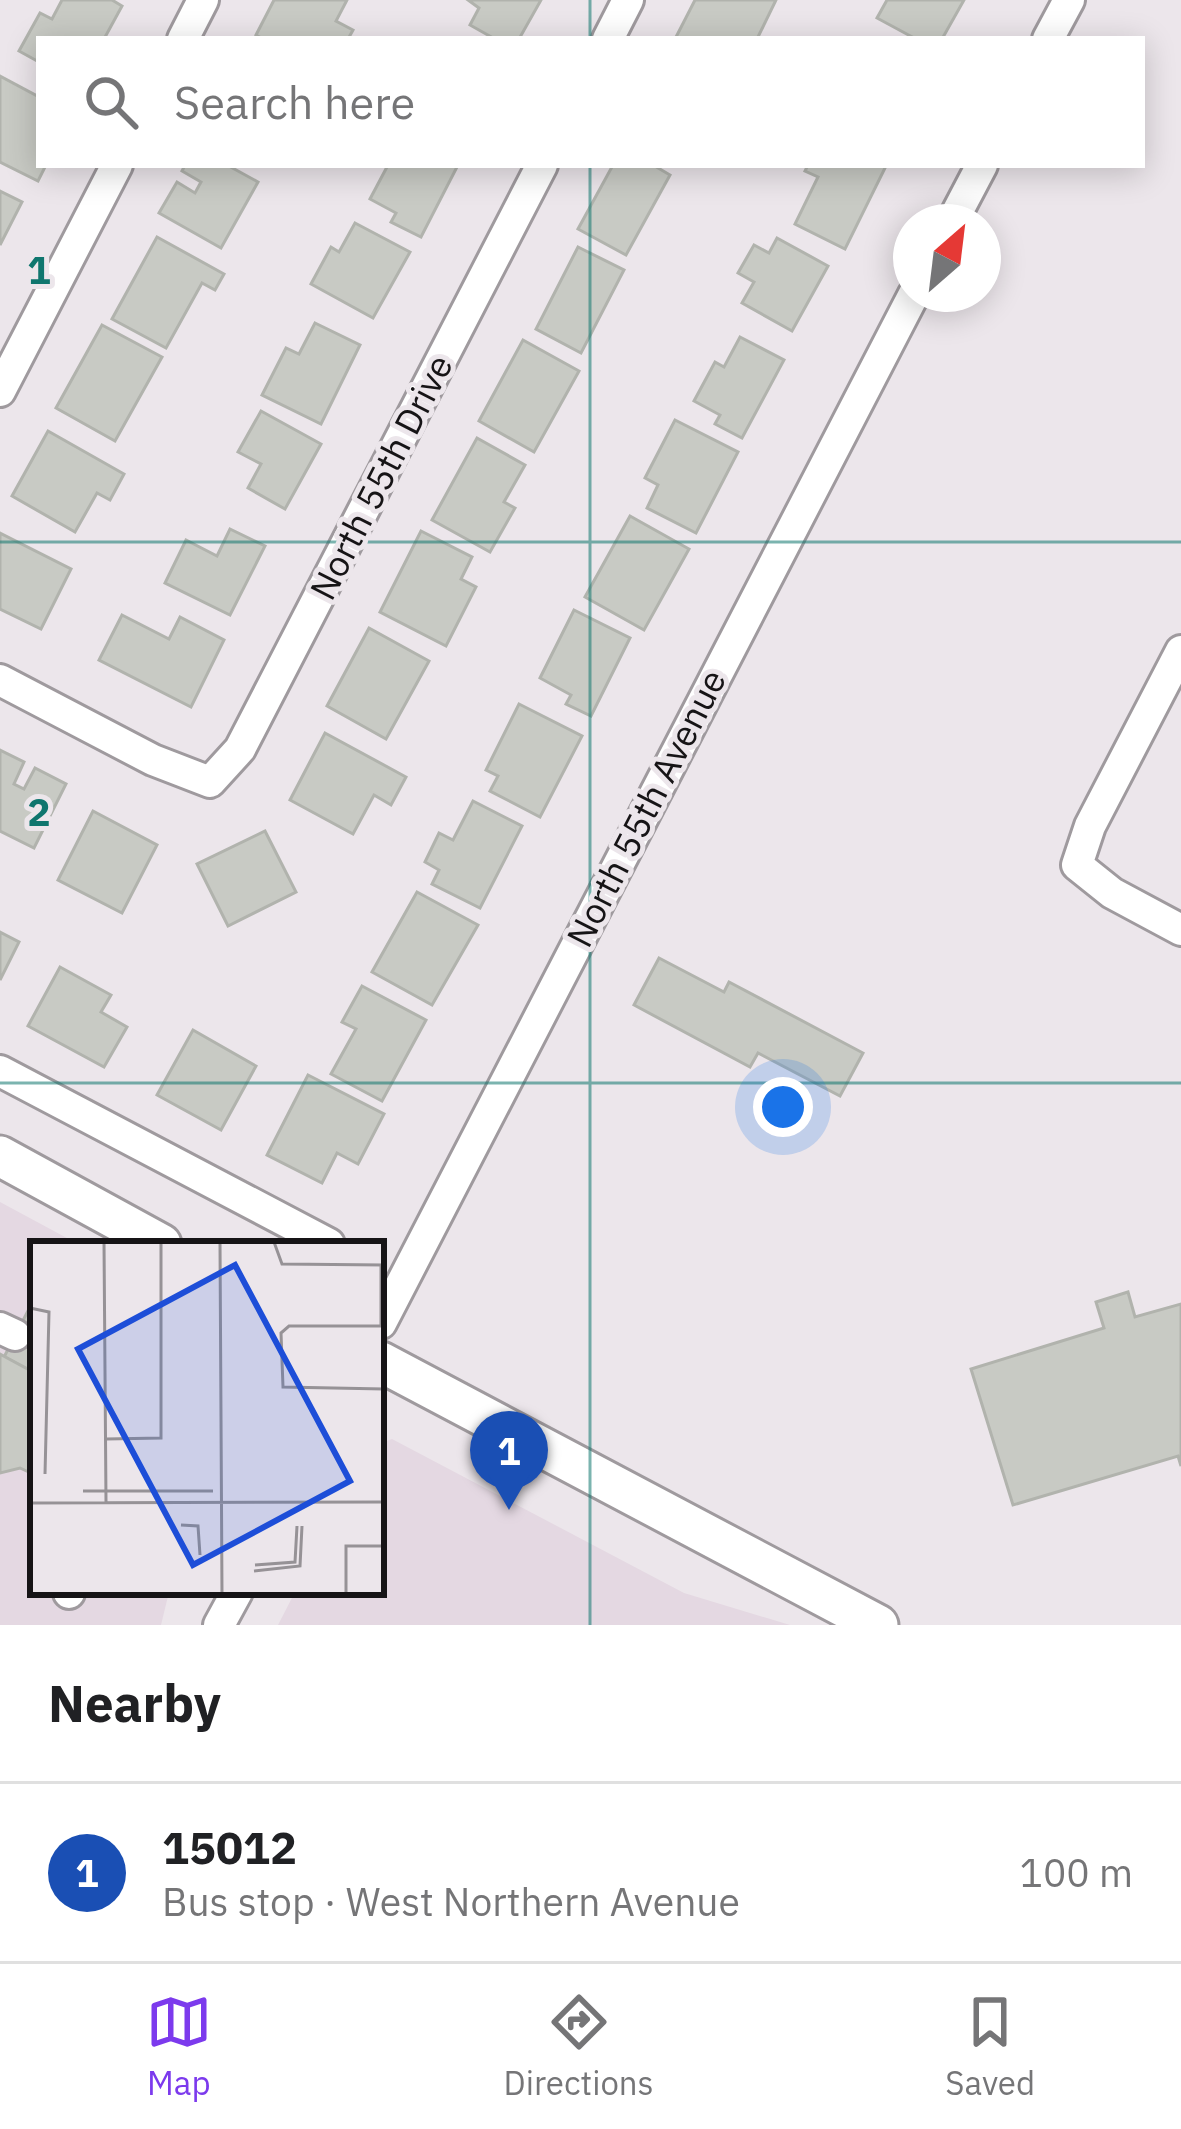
<!DOCTYPE html>
<meta charset="utf-8">
<style>
:root{--surface:#fff;--page:#f2f2f2;--text:#202124;--muted:#757577;--line:#e0e0e0;--accent:#7c3aed}
body{margin:0;font-family:"IBM Plex Sans",sans-serif;background:var(--page);color:var(--text)}
.compass{position:absolute;left:893px;top:204px;width:108px;height:108px;border-radius:50%;background:var(--surface);box-shadow:0 6px 30px #0003;rotate:28deg}
.you{position:absolute;left:783px;top:1107px;width:42px;height:42px;margin:-30px;border:9px solid #fff;border-radius:50%;background:#1a73e8;box-shadow:0 0 0 18px #1a73e833}
.badge{display:grid;place-items:center;width:78px;height:78px;border-radius:50%;background:var(--accent);color:#fff;font-size:39px;font-weight:700}
.pin{position:absolute;translate:-50% -99px;filter:drop-shadow(0 3px 6px #0008)}
.pin::after{content:'';position:absolute;top:63px;width:42px;height:36px;background:inherit;clip-path:polygon(0 0,100% 0,50% 100%)}
.list{margin:0;padding:0;list-style:none}
h2{display:flex;justify-content:space-between;align-items:center;height:156px;margin:0;padding:0 48px;font-size:51px}
h2 small{font-size:39px;font-weight:400;color:var(--muted)}
.list li{display:grid;grid-template-columns:78px 1fr auto;gap:36px;align-items:center;box-sizing:border-box;height:180px;padding:0 48px;border-top:3px solid var(--line)}
.list b{display:block;font-size:45px;white-space:nowrap}
.list p{margin:0;font-size:39px;white-space:nowrap;color:var(--muted)}
.list em{font-size:39px;font-style:normal;color:var(--muted)}
.icon{flex:none;width:66px;height:66px;fill:none;stroke:currentColor;stroke-width:2;stroke-linecap:round;stroke-linejoin:round}
.map{position:relative;flex:none;width:1181px;height:1625px;overflow:hidden}
.search{position:absolute;background:var(--surface);box-shadow:0 6px 30px #0003;left:36px;right:36px;top:36px;height:132px;display:flex;align-items:center;gap:30px;box-sizing:border-box;padding:0 42px;border-radius:0px;color:var(--muted);font-size:45px}
.sheet{height:336px;background:var(--surface)}
nav{display:flex;justify-content:space-around;align-items:center;box-sizing:border-box;height:168px;border-top:3px solid var(--line);background:var(--surface);font-size:33px;color:var(--muted)}
nav a{display:grid;justify-items:center;gap:6px}
nav .on{color:var(--accent)}
.map>svg:first-child{display:block}
.built{fill:#e4d8e2}
.building{fill:#c8cac4;stroke:#b1b3ad;stroke-width:3}
.lines{fill:none;stroke-linecap:round;stroke-linejoin:round}
.minor-casing{stroke:#9f9a9e;stroke-width:36}
.major-casing{stroke:#9f9a9e;stroke-width:45}
.minor{stroke:#fff;stroke-width:30}
.major{stroke:#fff;stroke-width:39}
.grid{fill:none;stroke:#0f766e;stroke-width:3;stroke-opacity:0.55}
.labels{text-anchor:middle;stroke-width:10;stroke-linejoin:round;paint-order:stroke}
.street-label{font-size:36px;fill:#161416;stroke:#ece6eb}
.inset-road{fill:none;stroke:#969296;stroke-width:3}
.view{fill:#1d4ed8;fill-opacity:0.15;stroke:#1d4ed8;stroke-width:6}
.inset-edge{fill:none;stroke:#161416;stroke-width:6}
.grid-label{font-size:39px;text-anchor:middle;font-weight:bold;fill:#0f766e;stroke:#ece6eb;stroke-width:10;stroke-linejoin:round;paint-order:stroke}
</style>
<div class="map">
<svg width="1181" height="1625" viewBox="0 0 1181 1625">
<rect width="100%" height="100%" fill="#ece6eb"/>
<!-- built -->
<g class="built">
<polygon points="0,1202 78,1244 33,1244 33,1592 169,1592 161,1625 0,1625"/>
<polygon points="392,1439 684,1593 790,1625 278,1625 295,1592 381,1592 381,1443"/>
</g>
<!-- building -->
<g class="building">
<polygon points="62,0 112,0 122,6 104,39 39,39 39,62 19,51 40,13 52,19"/>
<polygon points="274,0 347,0 336,21 353,30 348,39 263,39 256,35"/>
<polygon points="541,0 519,39 495,39 470,25 479,8 468,0"/>
<polygon points="695,0 776,0 757,39 675,39"/>
<polygon points="887,0 964,0 942,39 916,39 877,18"/>
<polygon points="0,76 39,97 39,165 46,165 38,181 0,162"/>
<polygon points="185,165 227,165 258,182 221,248 159,213 177,182 195,193 201,182 182,171"/>
<polygon points="388,165 458,165 421,237 391,222 396,213 370,199"/>
<polygon points="613,165 653,165 670,175 626,255 578,229"/>
<polygon points="808,165 886,166 845,249 795,224 818,177 805,171"/>
<polygon points="0,191 22,202 0,245"/>
<polygon points="355,223 410,252 373,318 311,284 331,247 339,252"/>
<polygon points="157,237 224,274 215,290 202,283 166,348 112,319"/>
<polygon points="777,238 828,266 792,331 742,303 754,282 738,273 754,245 769,253"/>
<polygon points="578,247 624,270 581,353 536,329"/>
<polygon points="315,323 360,345 321,424 262,395 286,348 299,354"/>
<polygon points="102,325 162,357 115,441 56,408"/>
<polygon points="740,337 784,360 742,438 715,424 720,415 694,401 715,362 724,367"/>
<polygon points="523,340 579,371 534,452 479,421"/>
<polygon points="261,411 321,444 285,509 248,488 261,464 238,452"/>
<polygon points="675,420 738,452 696,533 647,508 658,485 645,478"/>
<polygon points="48,431 124,474 110,500 97,493 75,532 12,496"/>
<polygon points="477,438 525,465 504,502 515,508 490,552 432,520"/>
<polygon points="630,516 689,549 644,630 585,597"/>
<polygon points="230,529 265,546 230,615 165,583 186,540 217,556"/>
<polygon points="421,531 472,557 461,579 476,587 446,646 380,612"/>
<polygon points="0,533 71,569 41,629 0,609"/>
<polygon points="574,610 630,638 591,716 566,704 571,695 540,678"/>
<polygon points="122,615 169,639 180,617 224,640 191,707 99,660"/>
<polygon points="369,628 429,661 386,739 327,706"/>
<polygon points="519,704 582,736 540,817 490,791 498,776 486,770"/>
<polygon points="325,733 406,777 391,805 374,795 353,834 290,800"/>
<polygon points="0,750 24,762 14,784 24,789 35,768 66,784 34,848 0,831"/>
<polygon points="473,801 522,826 480,908 432,884 439,870 425,862 439,833 453,840"/>
<polygon points="93,811 157,845 122,913 58,880"/>
<polygon points="265,831 296,892 228,926 197,864"/>
<polygon points="417,892 478,925 432,1005 372,972"/>
<polygon points="0,932 19,942 0,980"/>
<polygon points="659,958 724,992 729,982 863,1053 840,1096 758,1053 750,1067 634,1005"/>
<polygon points="60,967 111,995 101,1012 127,1027 104,1067 28,1026"/>
<polygon points="362,986 426,1020 382,1101 331,1074 356,1029 342,1022"/>
<polygon points="193,1030 256,1066 221,1130 157,1095"/>
<polygon points="308,1075 384,1114 358,1164 337,1153 322,1183 267,1155"/>
<polygon points="1128,1292 1135,1317 1181,1304 1181,1466 1178,1456 1013,1505 971,1369 1104,1328 1096,1302"/>
<polygon points="31,1305 33,1306 33,1372 4,1357"/>
<polygon points="0,1354 33,1372 33,1474 20,1468 0,1473"/>
</g>
<g class="lines">
<!-- minor casing -->
<g class="minor-casing">
<g id="minor">
<polyline points="183,39 203,0"/>
<polyline points="608,39 628,0"/>
<polyline points="1048,39 1069,0"/>
<polyline points="952,222 982,165"/>
<polyline points="0,391 117,165"/>
<polyline points="1181,651 1090,826 1077,865 1112,893 1181,930"/>
<polyline points="0,680 153,760 210,782 240,749 542,165"/>
<polyline points="0,1071 329,1244"/>
<polyline points="381,1323 914,294"/>
<polyline points="0,1328 15,1335"/>
<polyline points="69,1593 69,1592"/>
<polyline points="219,1625 237,1592"/>
</g>
</g>
<!-- major casing -->
<g class="major-casing">
<g id="major">
<polyline points="0,1156 161,1244"/>
<polyline points="381,1362 878,1625"/>
</g>
</g>
<!-- minor -->
<use href="#minor" class="minor"/>
<!-- major -->
<use href="#major" class="major"/>
</g>
<!-- grid -->
<path class="grid" d="M590,0V39M590,165V1625M0,542H1181M0,1083H1181"/>
<g class="labels">
<!-- street labels -->
<g class="street-label">
<text transform="translate(381 477) rotate(-63)" y="13">North 55th Drive</text>
<text transform="translate(646 808) rotate(-63)" y="13">North 55th Avenue</text>
</g>
</g>
<!-- overview -->
<g transform="translate(30 1241)">
<rect width="354" height="354" fill="#ece6eb"/>
<path class="inset-road" d="M74,1L76,261M190,1L192,353M244,1L252,23L354,24M351,24V85M0,67L19,71L15,233M354,85H259L251,92L253,146L354,148M76,198L131,197V1M53,250H183M0,262L354,261M151,284L168,285L170,314M225,324L265,321L267,285M224,330L270,325L272,285M316,353V305H354"/>
<path class="view" d="M205,24L320,240L163,324L48,108Z"/>
<rect width="354" height="354" class="inset-edge"/>
</g>
<g class="grid-label">
<text x="39" y="284">1</text>
<text x="39" y="826">2</text>
</g>
</svg>
<svg class="compass" viewBox="-18 -18 36 36"><path d="M0-13l5 13h-10z" fill="#e53935"/><path d="M0 13l5-13h-10z" fill="#757577"/></svg>
<div class="you"></div>
<div class="pin badge" style="left:509px;top:1510px;background:#1a4fb4">1</div>
<div class="search"><svg class="icon" aria-label="search" viewBox="0 0 24 24"><circle cx="10" cy="10" r="6"/><path d="M15 15l6 6"/></svg>Search here</div>
</div>
<section class="sheet">
<h2>Nearby<small></small></h2>
<ul class="list">
<li><span class="badge" style="background:#1a4fb4">1</span><div><b>15012</b><p>Bus stop · West Northern Avenue</p></div><em>100 m</em></li>
</ul>
</section>
<nav>
<a class="on"><svg class="icon" aria-label="map" viewBox="0 0 24 24"><path d="M3 6l6-2 6 2 6-2v14l-6 2-6-2-6 2zM9 4v14M15 6v14"/></svg>Map</a>
<a><svg class="icon" aria-label="directions" viewBox="0 0 24 24"><path d="M12 3l9 9-9 9-9-9zM9 14v-3h6M13 9l2 2-2 2"/></svg>Directions</a>
<a><svg class="icon" aria-label="saved" viewBox="0 0 24 24"><path d="M7 4h10v16l-5-4-5 4z"/></svg>Saved</a>
</nav>
